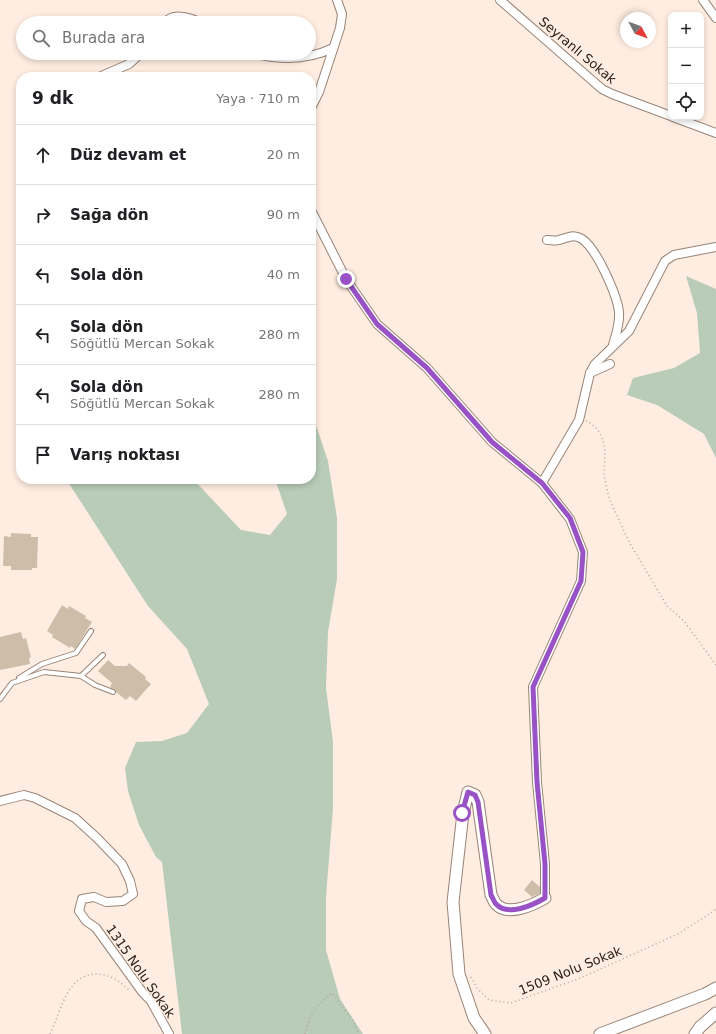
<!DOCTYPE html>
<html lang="tr">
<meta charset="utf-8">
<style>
:root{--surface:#fff;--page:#f6f6f6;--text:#202124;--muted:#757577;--line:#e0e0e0}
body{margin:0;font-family:"DejaVu Sans",sans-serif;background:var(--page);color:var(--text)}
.controls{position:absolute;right:12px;top:12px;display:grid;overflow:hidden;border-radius:8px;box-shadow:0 2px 6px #0003}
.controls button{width:36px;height:36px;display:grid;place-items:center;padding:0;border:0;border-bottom:1px solid var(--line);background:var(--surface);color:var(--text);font:20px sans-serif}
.compass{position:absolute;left:620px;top:12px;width:36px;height:36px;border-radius:50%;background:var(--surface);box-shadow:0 2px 6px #0003;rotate:131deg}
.stop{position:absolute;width:12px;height:12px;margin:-9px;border:3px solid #9852c6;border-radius:50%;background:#fff}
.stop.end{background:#9852c6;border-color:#fff;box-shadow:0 1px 4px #0008}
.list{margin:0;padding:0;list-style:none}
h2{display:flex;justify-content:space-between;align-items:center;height:52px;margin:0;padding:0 16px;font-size:17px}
h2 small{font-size:13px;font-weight:400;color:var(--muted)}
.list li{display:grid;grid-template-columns:26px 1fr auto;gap:12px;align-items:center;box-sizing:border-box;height:60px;padding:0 16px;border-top:1px solid var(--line)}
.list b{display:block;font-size:15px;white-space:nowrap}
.list p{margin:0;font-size:13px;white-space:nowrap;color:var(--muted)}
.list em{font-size:13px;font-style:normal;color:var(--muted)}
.icon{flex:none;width:22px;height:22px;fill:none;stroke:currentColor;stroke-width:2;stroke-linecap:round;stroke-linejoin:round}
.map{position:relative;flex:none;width:716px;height:1034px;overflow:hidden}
.search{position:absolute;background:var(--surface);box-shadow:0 2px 6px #0003;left:16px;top:16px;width:300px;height:44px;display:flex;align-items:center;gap:10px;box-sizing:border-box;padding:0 14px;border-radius:22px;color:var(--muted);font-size:15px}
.panel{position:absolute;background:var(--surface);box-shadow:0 2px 6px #0003;left:16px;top:72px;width:300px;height:412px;border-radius:16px}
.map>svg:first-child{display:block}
.green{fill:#b8ccb8}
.building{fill:#cdbeaa}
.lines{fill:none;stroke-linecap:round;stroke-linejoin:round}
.service-casing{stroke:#988477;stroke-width:6}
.minor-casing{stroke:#988477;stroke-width:10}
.tertiary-casing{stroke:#988477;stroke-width:13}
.path{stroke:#b2a49a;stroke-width:1.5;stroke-dasharray:1 3;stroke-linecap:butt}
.service{stroke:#fff;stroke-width:4}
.minor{stroke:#fff;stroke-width:8}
.tertiary{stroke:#fff;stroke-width:11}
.route{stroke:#9852c6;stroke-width:5}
.labels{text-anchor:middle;stroke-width:3;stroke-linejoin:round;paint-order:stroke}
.street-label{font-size:13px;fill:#2a221c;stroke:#ffede1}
</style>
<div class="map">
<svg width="716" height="1034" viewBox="0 0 716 1034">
<rect width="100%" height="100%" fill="#ffede1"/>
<!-- green -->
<g class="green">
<polygon points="686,276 716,289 716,458 704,434 657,405 627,395 633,378 674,368 700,353 697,313"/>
<polygon points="311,410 328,461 337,518 337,579 328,632 326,688 333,742 333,808 326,897 326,950 340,999 363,1034 182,1034 162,862 156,857 139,825 128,791 125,768 136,742 162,741 187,733 209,704 187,649 148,606 66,479 193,479 241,530 270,535 287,514 275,479 311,479"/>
</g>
<!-- building -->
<g class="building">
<polygon points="11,533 31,534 31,537 38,537 37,568 32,568 32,570 11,570 11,566 3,566 4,536 11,537"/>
<polygon points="62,605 68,609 69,606 86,616 85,618 92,622 75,649 71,646 70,648 52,637 53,635 47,631"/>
<polygon points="21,632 23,639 26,638 31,657 29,658 30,664 0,670 0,637"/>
<polygon points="108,660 115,666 127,666 129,663 146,677 145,679 151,684 136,701 130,696 126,700 116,692 115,690 110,687 112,683 98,671"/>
<polygon points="532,880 540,887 540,893 532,897 524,890"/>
</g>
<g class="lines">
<!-- service casing -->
<g class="service-casing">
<g id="service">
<polyline points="81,676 95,685 113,692"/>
<polyline points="19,678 42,664 76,653 91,631"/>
<polyline points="0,699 12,683 44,672 81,676 103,655"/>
</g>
</g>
<!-- minor casing -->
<g class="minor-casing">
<g id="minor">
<polyline points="500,0 602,89 612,94 671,116"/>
<polyline points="703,0 716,18"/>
<path d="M165,23C173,11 191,18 202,23"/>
<path d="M253,53C279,60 308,60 333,48"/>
<polyline points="99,77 129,64 141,53"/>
<polyline points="311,108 319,92 340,28 342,14 337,0"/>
<polyline points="673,117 716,133"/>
<polyline points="311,210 346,279 377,324 427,368 492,442 542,483 570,519 583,552 581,581 533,687 537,782 545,864 545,898"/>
<path d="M547,240C551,240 556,241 559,240C568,238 573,233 582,239C597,249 617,295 619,312C620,324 616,334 613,345"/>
<polyline points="590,373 610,364"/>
<polyline points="542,483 579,420 590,373 595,364 629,331 665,261 674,255 716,247"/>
<polyline points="0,801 24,795 35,798 75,818 97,838 122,864 130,881 133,894 123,901 106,902 94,897 82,899 79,911 86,921 96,928 143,993 151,1001 169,1034"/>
</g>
</g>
<!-- tertiary casing -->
<g class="tertiary-casing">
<g id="tertiary">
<path d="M485,1034L474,1018L459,974L453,902L463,813L468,792L475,795L478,802L491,895C493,898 494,902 496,904C508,917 533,905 545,898"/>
<polyline points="600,1034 705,994 716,988"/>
<polyline points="695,1034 700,1027 716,1013"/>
</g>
</g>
<!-- path -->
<g class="path">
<polyline points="586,421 589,422 598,430 603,440 605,452 604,475 609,498 629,542 667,606 684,621 716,665"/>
<polyline points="471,977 477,988 489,1000 511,1003 578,979 678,934 708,915 716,909"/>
<path d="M50,1034C61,1011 67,973 98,974C111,975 121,982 130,991"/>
<path d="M305,1034C310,1013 315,1007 332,993L353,1021L359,1034"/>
</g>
<!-- service -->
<use href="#service" class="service"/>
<!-- minor -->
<use href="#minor" class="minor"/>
<!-- tertiary -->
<use href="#tertiary" class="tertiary"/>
</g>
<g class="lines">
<!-- route -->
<path class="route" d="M346,279L377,324L427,368L492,442L542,483L570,518L583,552L581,581L533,687L537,782L545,864V898C533,905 508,917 496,904C494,902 493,898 491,895L478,802L475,795L468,792L462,813"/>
</g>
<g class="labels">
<!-- street labels -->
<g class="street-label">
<text transform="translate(578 50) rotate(40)" y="5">Seyranlı Sokak</text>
<text transform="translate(570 970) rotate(-22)" y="5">1509 Nolu Sokak</text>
<text transform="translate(141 971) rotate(55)" y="5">1315 Nolu Sokak</text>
</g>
</g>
</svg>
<div class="controls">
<button>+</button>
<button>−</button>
<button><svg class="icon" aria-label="locate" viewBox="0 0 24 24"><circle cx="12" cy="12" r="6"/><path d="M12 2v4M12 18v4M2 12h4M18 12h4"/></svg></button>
</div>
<svg class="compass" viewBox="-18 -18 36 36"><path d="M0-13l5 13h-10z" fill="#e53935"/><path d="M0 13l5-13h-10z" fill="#757577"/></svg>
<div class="stop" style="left:462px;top:813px"></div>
<div class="stop end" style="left:346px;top:279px"></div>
<div class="search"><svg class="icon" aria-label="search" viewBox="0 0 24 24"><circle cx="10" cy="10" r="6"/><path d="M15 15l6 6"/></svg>Burada ara</div>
<section class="panel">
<h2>9 dk<small>Yaya · 710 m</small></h2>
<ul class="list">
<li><svg class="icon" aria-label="ahead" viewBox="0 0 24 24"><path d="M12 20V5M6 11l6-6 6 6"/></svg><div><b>Düz devam et</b></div><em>20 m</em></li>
<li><svg class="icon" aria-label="right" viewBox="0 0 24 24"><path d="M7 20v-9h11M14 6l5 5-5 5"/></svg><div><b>Sağa dön</b></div><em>90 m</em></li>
<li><svg class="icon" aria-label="left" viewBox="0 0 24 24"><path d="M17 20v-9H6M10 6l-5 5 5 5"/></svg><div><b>Sola dön</b></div><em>40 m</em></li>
<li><svg class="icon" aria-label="left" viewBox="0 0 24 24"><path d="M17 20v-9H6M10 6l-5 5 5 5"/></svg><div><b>Sola dön</b><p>Söğütlü Mercan Sokak</p></div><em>280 m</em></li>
<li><svg class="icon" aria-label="left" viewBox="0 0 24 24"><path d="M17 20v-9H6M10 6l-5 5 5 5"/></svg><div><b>Sola dön</b><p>Söğütlü Mercan Sokak</p></div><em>280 m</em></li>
<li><svg class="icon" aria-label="arrive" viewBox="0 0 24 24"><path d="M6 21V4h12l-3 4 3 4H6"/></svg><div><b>Varış noktası</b></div></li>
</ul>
</section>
</div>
